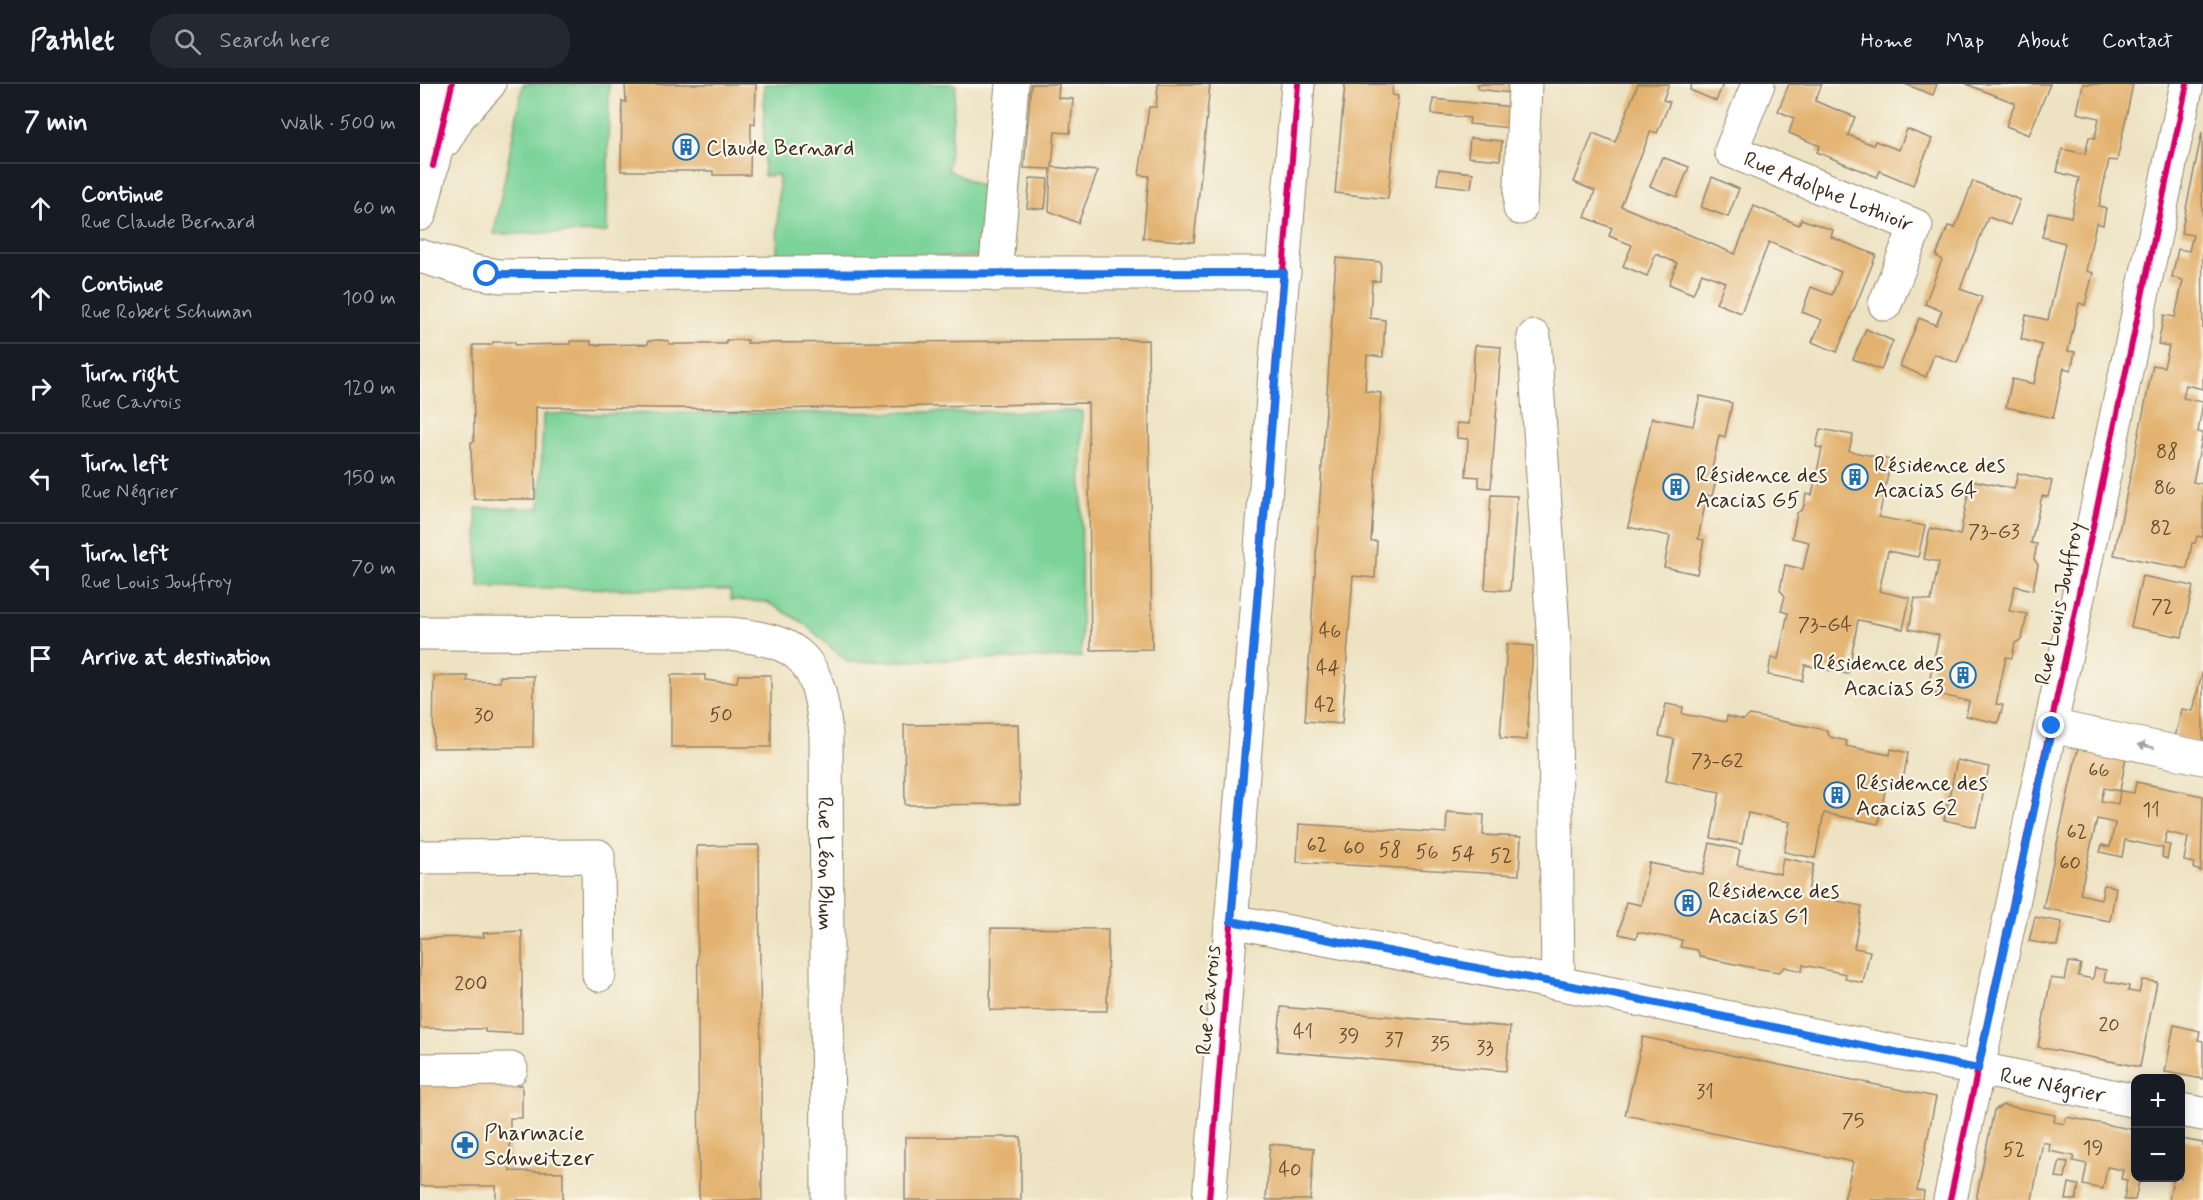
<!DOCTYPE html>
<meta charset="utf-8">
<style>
:root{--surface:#171b24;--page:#242831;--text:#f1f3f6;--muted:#9ea1a6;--line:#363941}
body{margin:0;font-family:Mynerve,sans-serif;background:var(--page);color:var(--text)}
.controls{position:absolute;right:18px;bottom:18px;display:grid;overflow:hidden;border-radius:12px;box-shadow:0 3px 15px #0003}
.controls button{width:54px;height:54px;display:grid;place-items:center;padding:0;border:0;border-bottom:2px solid var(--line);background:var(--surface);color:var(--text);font:30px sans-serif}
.stop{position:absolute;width:18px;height:18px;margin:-14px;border:4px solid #1a73e8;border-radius:50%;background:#fff}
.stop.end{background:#1a73e8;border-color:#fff;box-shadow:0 2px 6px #0008}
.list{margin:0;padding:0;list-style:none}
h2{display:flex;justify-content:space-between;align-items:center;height:78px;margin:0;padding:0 24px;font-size:26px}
h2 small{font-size:20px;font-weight:400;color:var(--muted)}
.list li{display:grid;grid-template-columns:39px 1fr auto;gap:18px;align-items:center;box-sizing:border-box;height:90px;padding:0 24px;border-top:2px solid var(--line)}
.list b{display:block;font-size:22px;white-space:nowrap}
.list p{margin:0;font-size:20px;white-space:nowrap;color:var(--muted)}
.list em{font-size:20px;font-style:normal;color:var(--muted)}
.icon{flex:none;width:33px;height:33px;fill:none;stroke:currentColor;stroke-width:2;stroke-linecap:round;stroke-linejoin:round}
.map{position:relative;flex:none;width:1783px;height:1116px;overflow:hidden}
header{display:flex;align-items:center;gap:36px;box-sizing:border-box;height:84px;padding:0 30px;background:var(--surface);border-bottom:2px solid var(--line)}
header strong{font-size:28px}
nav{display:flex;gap:33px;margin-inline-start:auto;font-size:21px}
.search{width:420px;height:54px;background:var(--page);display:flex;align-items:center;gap:15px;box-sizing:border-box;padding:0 21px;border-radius:24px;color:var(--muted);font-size:22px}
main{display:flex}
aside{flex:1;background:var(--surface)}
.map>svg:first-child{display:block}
.green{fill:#7bd399;stroke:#5b7e5c;stroke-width:1.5}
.building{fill:#e3b270}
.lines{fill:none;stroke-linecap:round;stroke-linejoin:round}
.minor-casing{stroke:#948670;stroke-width:35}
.minor{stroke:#fff;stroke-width:33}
.cycleway-casing{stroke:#fbf7ec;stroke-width:10}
.cycleway{stroke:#d6006c;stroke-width:6}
.oneway{fill:#a79f9a}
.route{stroke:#1a73e8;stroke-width:8}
.labels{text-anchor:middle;stroke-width:4.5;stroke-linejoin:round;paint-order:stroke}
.number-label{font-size:20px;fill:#654c32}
.poi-label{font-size:22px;fill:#3b2a1e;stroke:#fbf7ec;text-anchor:start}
.street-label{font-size:22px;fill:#3b2a1e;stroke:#fbf7ec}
</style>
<header>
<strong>Pathlet</strong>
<div class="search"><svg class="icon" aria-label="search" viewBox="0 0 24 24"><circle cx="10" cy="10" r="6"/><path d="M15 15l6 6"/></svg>Search here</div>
<nav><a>Home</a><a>Map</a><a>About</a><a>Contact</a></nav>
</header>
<main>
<aside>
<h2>7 min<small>Walk · 500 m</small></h2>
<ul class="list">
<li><svg class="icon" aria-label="ahead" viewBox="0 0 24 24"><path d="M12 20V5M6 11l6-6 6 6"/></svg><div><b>Continue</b><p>Rue Claude Bernard</p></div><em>60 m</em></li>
<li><svg class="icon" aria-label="ahead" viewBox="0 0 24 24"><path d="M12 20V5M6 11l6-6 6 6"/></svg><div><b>Continue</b><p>Rue Robert Schuman</p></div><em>100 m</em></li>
<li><svg class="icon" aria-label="right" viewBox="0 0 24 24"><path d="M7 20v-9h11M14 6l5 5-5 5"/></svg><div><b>Turn right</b><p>Rue Cavrois</p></div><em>120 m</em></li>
<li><svg class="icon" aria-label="left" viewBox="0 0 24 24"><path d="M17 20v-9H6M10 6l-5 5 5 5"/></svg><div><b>Turn left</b><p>Rue Négrier</p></div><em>150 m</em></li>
<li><svg class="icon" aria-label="left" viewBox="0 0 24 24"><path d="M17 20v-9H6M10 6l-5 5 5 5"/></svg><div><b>Turn left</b><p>Rue Louis Jouffroy</p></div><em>70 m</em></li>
<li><svg class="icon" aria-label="arrive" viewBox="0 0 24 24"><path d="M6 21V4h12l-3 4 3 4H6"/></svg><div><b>Arrive at destination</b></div></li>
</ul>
</aside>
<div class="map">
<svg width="1783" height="1116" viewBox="0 0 1783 1116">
<rect width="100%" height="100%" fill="#fbf7ec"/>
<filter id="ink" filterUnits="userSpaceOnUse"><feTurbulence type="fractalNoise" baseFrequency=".0167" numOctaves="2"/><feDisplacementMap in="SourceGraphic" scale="12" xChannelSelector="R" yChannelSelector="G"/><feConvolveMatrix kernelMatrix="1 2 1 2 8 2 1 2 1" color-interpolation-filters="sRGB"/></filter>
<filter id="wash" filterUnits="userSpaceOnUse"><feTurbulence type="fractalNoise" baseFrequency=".008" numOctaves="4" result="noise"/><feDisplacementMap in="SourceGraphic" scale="24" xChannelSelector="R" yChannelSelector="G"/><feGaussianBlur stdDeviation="1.35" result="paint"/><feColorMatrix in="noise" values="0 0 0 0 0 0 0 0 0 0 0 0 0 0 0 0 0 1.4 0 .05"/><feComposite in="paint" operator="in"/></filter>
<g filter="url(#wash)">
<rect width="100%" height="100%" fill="#ede2c1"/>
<!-- green -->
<g class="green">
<polygon points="103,0 189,0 187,148 74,150"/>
<polygon points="344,0 536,0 528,86 572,108 560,172 431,176 357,170 359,91 344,92"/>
<polygon points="662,327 661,573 428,578 382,538 347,518 311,516 310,506 59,503 56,424 120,424 123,330"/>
</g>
<g id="blocks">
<!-- building -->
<g class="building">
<polygon points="205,0 336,0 335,40 331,39 330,91 293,91 293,87 201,87 202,17 206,18"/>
<polygon points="611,0 639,0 638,14 653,15 650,49 635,48 632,83 678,87 658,139 629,127 631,85 604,84"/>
<polygon points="738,0 790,0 774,158 723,154 729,92 719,91 729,23 736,23"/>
<polygon points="925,0 973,0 972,11 978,12 968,115 915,109"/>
<polygon points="1058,0 1091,0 1090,9 1058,5"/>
<polygon points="1218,0 1249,0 1243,16 1250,18 1237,49 1231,47 1201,122 1315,170 1334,122 1379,141 1381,135 1413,146 1411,153 1456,171 1417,268 1392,258 1402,236 1382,228 1391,203 1412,211 1421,188 1349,158 1321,229 1296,219 1305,198 1282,189 1273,210 1249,200 1257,179 1236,170 1227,192 1203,182 1212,161 1189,152 1192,144 1165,133 1175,107 1154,98 1163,75 1173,49 1195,58"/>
<polygon points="1272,0 1303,0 1296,17 1270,6"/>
<polygon points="1369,0 1402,0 1395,17 1435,33 1428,51 1453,61 1455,57 1479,66 1487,45 1512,55 1493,101 1460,87 1457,93 1397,68 1400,62 1369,49 1374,34 1358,27"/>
<polygon points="1485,0 1517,0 1513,11"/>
<polygon points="1546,0 1630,0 1609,51 1586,42 1595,19"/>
<polygon points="1663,0 1713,0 1697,77 1689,76 1679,122 1686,124 1683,141 1676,139 1666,187 1673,189 1665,221 1659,219 1648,267 1655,268 1651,286 1644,284 1633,334 1586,323 1592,295 1614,300 1622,261 1601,255 1606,231 1628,236 1645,159 1622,153 1628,128 1651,133 1659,94 1637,88 1642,65 1665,70 1669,53 1675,54 1679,34 1657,29"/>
<polygon points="1013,15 1093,23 1091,44 1049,40 1050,34 1012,30"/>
<polygon points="1782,48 1783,305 1766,301 1763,314 1783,318 1778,348 1783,349 1773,398 1783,400 1783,453 1777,452 1775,459 1772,459 1767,485 1694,471 1733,281 1744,283 1749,262 1738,260 1744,231 1755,233 1763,196 1752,193 1758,165 1769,167 1773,151 1761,149"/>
<polygon points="1050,54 1082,57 1080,76 1048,73"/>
<polygon points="1242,73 1269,83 1257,113 1230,102"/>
<polygon points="1019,85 1053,89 1051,104 1017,100"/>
<polygon points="1292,93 1319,105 1308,133 1281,123"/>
<polygon points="610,94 628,95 625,125 607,124"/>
<polygon points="1553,97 1600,116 1590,141 1568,133 1540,205 1562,213 1537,279 1514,270 1506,293 1480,282 1499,234 1516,241 1522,227 1505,220 1522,175 1516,172 1528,142 1535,144"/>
<polygon points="916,174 961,178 960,197 952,197 950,234 965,236 963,273 947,271 945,307 961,309 951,457 957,457 955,494 933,492 922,640 885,637"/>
<polygon points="1446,245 1473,257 1461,286 1433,275"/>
<polygon points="306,256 328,256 327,259 728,256 732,565 671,566 668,319 348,325 116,323 115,415 54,415 51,369 51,358 54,358 53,261 72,261 73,258 95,258 95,261 150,260 150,257 171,257 171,261 228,260 228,257 239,256 249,257 249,260 306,260"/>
<polygon points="1055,261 1081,263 1071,404 1059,403 1059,393 1046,392 1048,355 1037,354 1037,339 1049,340"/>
<polygon points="1280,312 1312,319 1305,353 1299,351 1290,395 1296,396 1292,412 1287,411 1278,455 1284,456 1277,490 1244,483 1250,452 1208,443 1232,334 1273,342"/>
<polygon points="1400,345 1433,351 1429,367 1471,376 1459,433 1505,442 1498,473 1468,467 1459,507 1490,514 1483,545 1438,536 1428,590 1385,581 1382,597 1348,591 1351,574 1358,575 1368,529 1361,527 1365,512 1360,506 1365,481 1383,485 1389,458 1372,454 1377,429 1383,425 1386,410 1392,411 1402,364 1396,363"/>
<polygon points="1598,389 1632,397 1628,413 1622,412 1611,459 1617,460 1614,475 1618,481 1613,506 1595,502 1589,527 1607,530 1602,555 1595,559 1592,574 1586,573 1576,620 1583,621 1578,639 1546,632 1549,617 1507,608 1519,551 1489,545 1495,514 1511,517 1519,478 1504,475 1510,444 1540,451 1551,396 1594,405"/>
<polygon points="1071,411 1097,412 1090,507 1065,505"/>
<polygon points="1722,492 1773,502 1762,553 1711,543"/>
<polygon points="1087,560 1113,562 1107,656 1080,654"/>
<polygon points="1782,589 1783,589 1783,660 1755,653 1762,625 1773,627"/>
<polygon points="251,591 285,591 285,596 301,598 317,598 318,591 351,591 351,663 251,663"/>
<polygon points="14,592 48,592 47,597 80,598 80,592 114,592 113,663 13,664"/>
<polygon points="1246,620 1263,623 1262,630 1306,638 1307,632 1324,636 1330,631 1406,646 1410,653 1427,657 1426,662 1470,671 1471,665 1488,669 1482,701 1467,698 1458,740 1404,729 1395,774 1364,768 1370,738 1328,729 1322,760 1291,754 1300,708 1246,697 1254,655 1239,652"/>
<polygon points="598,640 600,720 485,721 484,641"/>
<polygon points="1658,664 1706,673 1700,707 1684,704 1681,717 1698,720 1700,707 1714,709 1716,698 1783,712 1781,787 1774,785 1774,779 1764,777 1768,753 1747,748 1744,760 1750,761 1747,775 1742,773 1743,764 1705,756 1702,773 1680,768 1682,761 1690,763 1695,739 1677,735 1660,810 1681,815 1684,801 1696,803 1690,837 1623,824"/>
<polygon points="1537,676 1569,683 1556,743 1524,736"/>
<polygon points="1027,728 1064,731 1063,751 1101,753 1099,791 877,778 879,740 1026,749"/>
<polygon points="1290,759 1320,766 1317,781 1360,790 1363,774 1394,780 1387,811 1442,822 1434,864 1450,867 1443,899 1425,895 1426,890 1383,881 1382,887 1365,883 1359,888 1334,884 1281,873 1277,866 1260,863 1262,856 1218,848 1216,854 1199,850 1206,818 1221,821 1229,779 1283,790"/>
<polygon points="339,761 342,1116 279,1116 277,762"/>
<polygon points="1615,833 1642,838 1637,862 1609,857"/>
<polygon points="571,844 688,845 687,927 570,926"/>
<polygon points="102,847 102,950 65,948 65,945 0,944 0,854 64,853 63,849"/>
<polygon points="1649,878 1661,880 1658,892 1673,895 1675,884 1686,886 1684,897 1709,902 1708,907 1719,909 1722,896 1737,898 1720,983 1618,963 1631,894 1645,896"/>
<polygon points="861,923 1090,943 1086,987 857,967"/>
<polygon points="1754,941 1780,947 1778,956 1783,957 1783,995 1745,988"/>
<polygon points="1223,953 1516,1013 1497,1106 1504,1107 1503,1116 1424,1116 1433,1078 1205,1031"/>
<polygon points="0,1001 102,1001 102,1034 90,1034 90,1087 143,1088 143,1116 76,1116 76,1102 0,1102"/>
<polygon points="1583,1021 1635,1031 1634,1038 1644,1040 1646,1033 1716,1046 1716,1094 1720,1094 1715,1116 1704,1116 1707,1096 1701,1095 1703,1086 1687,1083 1683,1105 1663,1101 1667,1080 1653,1077 1654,1072 1629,1067 1630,1060 1623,1058 1612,1116 1556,1116 1574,1026"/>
<rect x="485" y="1053" width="116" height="63"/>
<polygon points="1761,1055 1783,1059 1783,1116 1749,1116 1753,1096 1745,1094 1761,1094"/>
<polygon points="850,1060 894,1064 890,1116 846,1116"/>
<polygon points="1640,1077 1648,1078 1645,1094 1636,1093"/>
<polygon points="1649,1099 1659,1101 1656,1116 1646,1116"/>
</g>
</g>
</g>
<g filter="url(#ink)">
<use href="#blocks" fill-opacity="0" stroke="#948670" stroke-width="1.5"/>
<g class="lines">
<!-- minor casing -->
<g class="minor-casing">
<g id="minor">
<polyline points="1,0 9,29 13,60"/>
<path id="s1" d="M1338,0L1311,67L1496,142L1465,220"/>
<polyline points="25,56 39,32 69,0"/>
<polyline points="1100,124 1105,0"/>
<polyline points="0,130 32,0"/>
<polyline points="0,172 50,187 80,192 364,189 864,189"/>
<polyline points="575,191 592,0"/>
<polyline points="1114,253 1134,561 1138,899"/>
<path id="s2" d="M0,549L309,550C384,557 398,576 406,650L408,1116"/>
<polyline points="1631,642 1783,674"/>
<polyline points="0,773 178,772 179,891"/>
<path id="s3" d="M811,837L1173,906L1716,1017"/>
<polyline points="0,986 91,985"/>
<polyline points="1760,1026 1783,1030"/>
<polyline points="789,1116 878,0"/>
<polyline points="1530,1116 1767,0"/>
</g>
</g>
<!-- minor -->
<use href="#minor" class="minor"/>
<!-- cycleway casing -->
<g class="cycleway-casing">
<g id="cycleway">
<polyline points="13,82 32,0"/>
<polyline points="789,1116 878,0"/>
<polyline points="1530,1116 1767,0"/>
</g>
</g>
<!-- cycleway -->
<use href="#cycleway" class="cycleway"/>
</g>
<!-- one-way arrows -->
<defs><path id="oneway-solid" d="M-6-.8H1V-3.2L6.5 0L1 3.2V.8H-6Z" transform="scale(1.5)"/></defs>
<use class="oneway" href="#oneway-solid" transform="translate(1726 662) rotate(-168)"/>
</g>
<g class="lines" filter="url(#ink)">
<!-- route -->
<polyline class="route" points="67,190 864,189 811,837 1173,906 1558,985 1632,642"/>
</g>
<!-- icons -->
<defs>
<g id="building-ring" transform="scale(1.35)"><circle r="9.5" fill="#fbf7ec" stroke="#1f6fb2" stroke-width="1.5"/><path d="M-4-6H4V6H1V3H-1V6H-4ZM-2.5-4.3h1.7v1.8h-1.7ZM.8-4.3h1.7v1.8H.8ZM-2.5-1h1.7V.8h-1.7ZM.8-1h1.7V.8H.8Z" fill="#1f6fb2"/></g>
<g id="pharmacy-ring" transform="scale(1.35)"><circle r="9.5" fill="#fbf7ec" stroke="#1f6fb2" stroke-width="1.5"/><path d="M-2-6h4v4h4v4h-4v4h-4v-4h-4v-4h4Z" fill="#1f6fb2"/></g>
</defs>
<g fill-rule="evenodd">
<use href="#building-ring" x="266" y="63"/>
<use href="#building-ring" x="1435" y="393"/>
<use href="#building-ring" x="1256" y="403"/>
<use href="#building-ring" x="1543" y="591"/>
<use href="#building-ring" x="1417" y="711"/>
<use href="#building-ring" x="1268" y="819"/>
<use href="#pharmacy-ring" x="45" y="1061"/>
</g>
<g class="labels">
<!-- number labels -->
<g class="number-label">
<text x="1747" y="374">88</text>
<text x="1745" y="410">86</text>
<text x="1741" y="450">82</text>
<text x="1574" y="454">73-G3</text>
<text x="1742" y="529">72</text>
<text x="1405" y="547">73-G4</text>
<text x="910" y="553">46</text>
<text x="908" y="590">44</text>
<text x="905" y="627">42</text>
<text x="301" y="637">50</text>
<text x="64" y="638">30</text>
<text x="1297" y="683">73-G2</text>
<text x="1679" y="692">66</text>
<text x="1731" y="732">11</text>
<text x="1657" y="754">62</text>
<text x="897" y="767">62</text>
<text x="934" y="770">60</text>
<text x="970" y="772">58</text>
<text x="1007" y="774">56</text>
<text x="1043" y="776">54</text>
<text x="1081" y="778">52</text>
<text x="1650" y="785">60</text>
<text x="51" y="906">200</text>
<text x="1689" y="947">20</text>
<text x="883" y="954">41</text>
<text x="929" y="958">39</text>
<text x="974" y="962">37</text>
<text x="1020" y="966">35</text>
<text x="1065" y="970">33</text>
<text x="1285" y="1014">31</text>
<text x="1433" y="1043">75</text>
<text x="1673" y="1070">19</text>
<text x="1594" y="1072">52</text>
<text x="870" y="1092">40</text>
</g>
<!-- poi labels -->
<g class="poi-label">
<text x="286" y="71">Claude Bernard</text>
<text x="1454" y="388">Résidence des<tspan x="1454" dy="25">Acacias G4</tspan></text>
<text x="1276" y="398">Résidence des<tspan x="1276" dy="25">Acacias G5</tspan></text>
<text x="1524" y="586" text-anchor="end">Résidence des<tspan x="1524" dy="25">Acacias G3</tspan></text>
<text x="1436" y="706">Résidence des<tspan x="1436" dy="25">Acacias G2</tspan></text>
<text x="1288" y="814">Résidence des<tspan x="1288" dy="25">Acacias G1</tspan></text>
<text x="64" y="1056">Pharmacie<tspan x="64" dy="25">Schweitzer</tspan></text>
</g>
<!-- street labels -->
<g class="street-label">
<text dy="8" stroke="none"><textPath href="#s1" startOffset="178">Rue Adolphe Lothioir</textPath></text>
<text transform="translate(1638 519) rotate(-78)" y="8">Rue Louis Jouffroy</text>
<text dy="8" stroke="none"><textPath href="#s2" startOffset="598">Rue Léon Blum</textPath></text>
<text transform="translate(787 916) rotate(-85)" y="8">Rue Cavrois</text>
<text dy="8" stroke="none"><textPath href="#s3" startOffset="838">Rue Négrier</textPath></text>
</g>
</g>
</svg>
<div class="controls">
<button>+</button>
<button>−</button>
</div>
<div class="stop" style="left:67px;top:190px"></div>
<div class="stop end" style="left:1632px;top:642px"></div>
</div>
</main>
